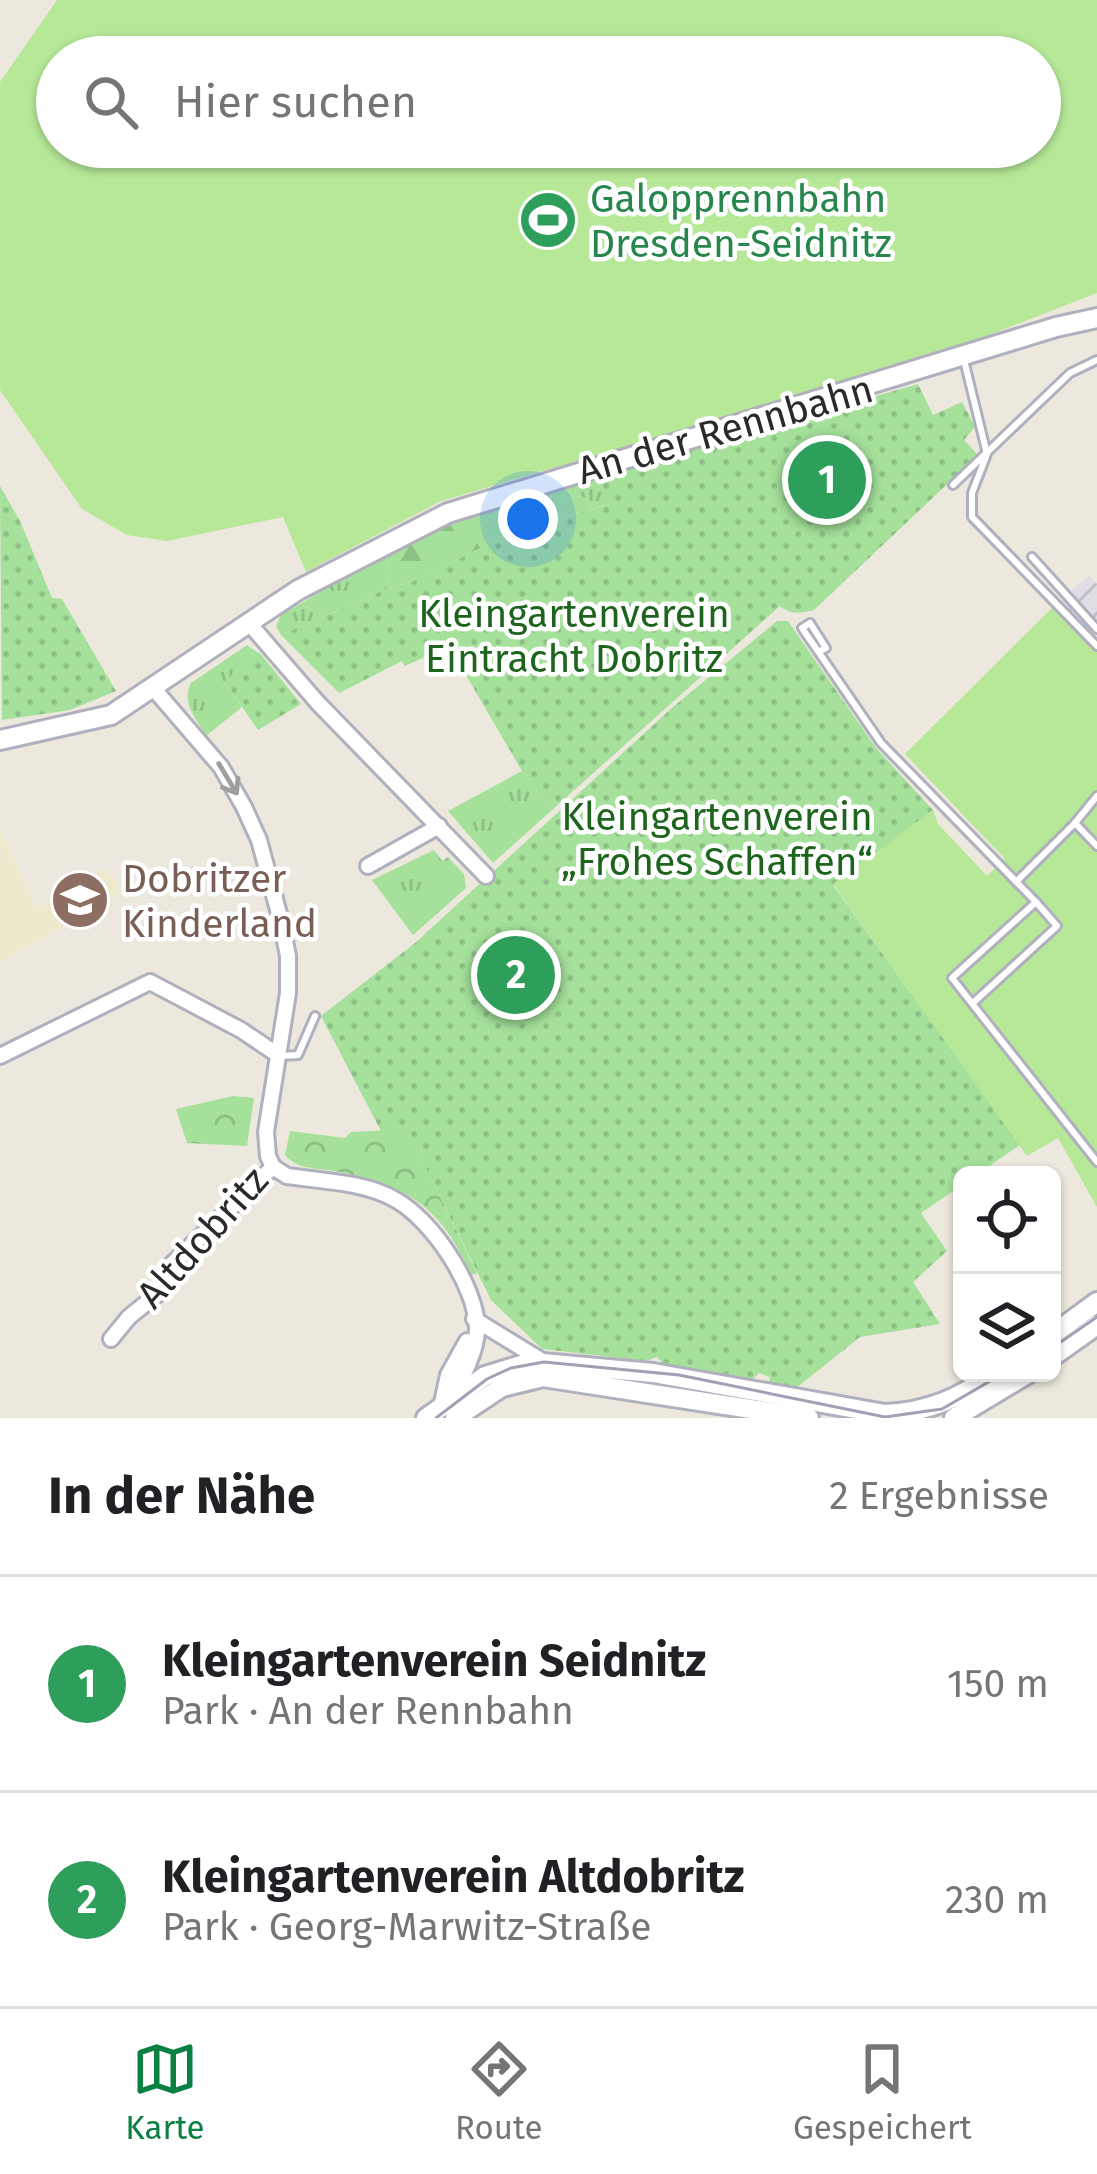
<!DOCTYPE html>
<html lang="de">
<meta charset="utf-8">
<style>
:root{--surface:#fff;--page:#f6f6f6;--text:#202124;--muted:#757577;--line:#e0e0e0;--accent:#0b8043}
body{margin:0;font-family:"Fira Sans",sans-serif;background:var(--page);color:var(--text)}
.controls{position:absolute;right:36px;bottom:36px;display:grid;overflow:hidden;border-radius:18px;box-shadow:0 3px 9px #0004}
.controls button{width:108px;height:108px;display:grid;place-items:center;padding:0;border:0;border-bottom:3px solid var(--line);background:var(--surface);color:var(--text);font:60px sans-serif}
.you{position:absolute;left:528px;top:519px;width:42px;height:42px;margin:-30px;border:9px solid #fff;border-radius:50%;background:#1a73e8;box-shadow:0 0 0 18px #1a73e833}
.badge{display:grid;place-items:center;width:78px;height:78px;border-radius:50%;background:var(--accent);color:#fff;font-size:39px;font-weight:700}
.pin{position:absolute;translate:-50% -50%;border:6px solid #fff;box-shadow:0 3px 12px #0006}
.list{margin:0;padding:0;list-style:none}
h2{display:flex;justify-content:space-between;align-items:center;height:156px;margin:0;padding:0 48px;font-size:51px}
h2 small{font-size:39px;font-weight:400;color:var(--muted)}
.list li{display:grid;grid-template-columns:78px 1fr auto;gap:36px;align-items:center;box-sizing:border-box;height:216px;padding:0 48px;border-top:3px solid var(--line)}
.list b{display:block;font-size:45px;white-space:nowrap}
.list p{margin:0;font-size:39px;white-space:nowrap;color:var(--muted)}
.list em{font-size:39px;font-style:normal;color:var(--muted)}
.icon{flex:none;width:66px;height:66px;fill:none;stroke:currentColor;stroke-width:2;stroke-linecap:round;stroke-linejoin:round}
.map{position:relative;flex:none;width:1097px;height:1418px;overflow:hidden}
.search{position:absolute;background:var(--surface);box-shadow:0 3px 9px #0004;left:36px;right:36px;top:36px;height:132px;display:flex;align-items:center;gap:30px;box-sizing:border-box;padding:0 42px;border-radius:66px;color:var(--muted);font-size:45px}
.sheet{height:588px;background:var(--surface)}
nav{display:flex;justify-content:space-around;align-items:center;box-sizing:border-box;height:168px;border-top:3px solid var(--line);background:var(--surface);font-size:33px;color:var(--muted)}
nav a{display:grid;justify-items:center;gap:6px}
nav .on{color:var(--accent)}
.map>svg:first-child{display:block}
.industrial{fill:url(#industrial-furrows)}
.education{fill:#ede9cd}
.grass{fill:url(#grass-tufts)}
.forest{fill:url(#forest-firs)}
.park{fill:url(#park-crowns)}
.garden{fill:url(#garden-dots)}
.pitch{fill:#b6e897;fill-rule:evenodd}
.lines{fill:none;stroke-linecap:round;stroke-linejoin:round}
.lane-casing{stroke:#b0b0be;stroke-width:12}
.street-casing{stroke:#b0b0be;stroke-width:20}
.secondary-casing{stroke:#b0b0be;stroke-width:24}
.lane{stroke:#fff;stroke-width:6}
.street{stroke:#fff;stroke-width:14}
.secondary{stroke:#fff;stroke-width:18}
.tram{stroke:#a1a0b4;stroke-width:3}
.oneway{stroke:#9f9f9f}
.labels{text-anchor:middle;stroke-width:9;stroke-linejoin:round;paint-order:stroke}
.leisure-label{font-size:39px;fill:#27864d;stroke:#fff;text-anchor:start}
.street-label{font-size:39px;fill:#2a2a2a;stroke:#fff}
.park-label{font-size:39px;fill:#1d651d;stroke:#fff}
.education-label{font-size:39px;fill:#785e54;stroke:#fff;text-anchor:start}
</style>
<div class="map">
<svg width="1097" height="1418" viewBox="0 0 1097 1418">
<defs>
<pattern id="industrial-furrows" width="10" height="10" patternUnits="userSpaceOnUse" patternTransform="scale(3)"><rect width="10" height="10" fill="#e1dde5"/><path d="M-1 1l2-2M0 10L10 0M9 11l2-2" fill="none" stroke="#c1bec5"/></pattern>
<pattern id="grass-tufts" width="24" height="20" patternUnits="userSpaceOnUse" patternTransform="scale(3)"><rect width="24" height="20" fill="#a5e19b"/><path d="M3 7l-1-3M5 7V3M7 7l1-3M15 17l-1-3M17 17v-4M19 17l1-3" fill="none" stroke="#8ec186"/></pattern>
<pattern id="forest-firs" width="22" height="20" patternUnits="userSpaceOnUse" patternTransform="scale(3)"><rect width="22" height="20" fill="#a5e19b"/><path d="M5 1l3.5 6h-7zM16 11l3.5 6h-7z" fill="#8ec186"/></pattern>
<pattern id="park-crowns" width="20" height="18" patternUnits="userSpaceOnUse" patternTransform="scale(3)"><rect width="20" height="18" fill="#a5e19b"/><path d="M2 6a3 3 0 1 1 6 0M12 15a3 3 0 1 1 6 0" fill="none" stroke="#8ec186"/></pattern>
<pattern id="garden-dots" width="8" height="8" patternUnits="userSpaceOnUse" patternTransform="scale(3)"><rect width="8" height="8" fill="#a5e19b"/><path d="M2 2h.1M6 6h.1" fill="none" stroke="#8ec186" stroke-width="1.8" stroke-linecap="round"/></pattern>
</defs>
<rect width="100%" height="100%" fill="#ece8dd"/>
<!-- industrial -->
<polygon class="industrial" points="1089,575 1097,584 1097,644 1057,603"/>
<!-- education -->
<polygon class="education" points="0,829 37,908 106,868 123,892 0,963"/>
<!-- grass -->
<g class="grass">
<polygon points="600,475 606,504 592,509 587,499 580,496 530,502 521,499"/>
<polygon points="385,554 390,571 384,590 281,635 276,626 281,615"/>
<path d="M247,645L258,653L225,682L242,707L206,736C196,719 181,702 191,683Z"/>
<polygon points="522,771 552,810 493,863 448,811"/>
<polygon points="434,850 442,861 448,857 464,874 466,888 413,935 372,880"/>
</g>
<!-- forest -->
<polygon class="forest" points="580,496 587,499 592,509 505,536 416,580 384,590 390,571 385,554 456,521 520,499 530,502"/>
<!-- park -->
<g class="park">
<polygon points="233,1096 254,1098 247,1146 187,1143 176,1109"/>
<path d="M407,1129L477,1273L471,1275C440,1203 403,1183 328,1170C311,1168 296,1168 285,1155L290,1131L345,1138L351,1132Z"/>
</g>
<!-- garden -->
<g class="garden">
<path d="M918,384L933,415L962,402L975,427L964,440L978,455L814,610C801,613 790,615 780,606L552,810L522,771L449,646L405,666L402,661L339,693L281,635L384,590L416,580L505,536L605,505L600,475Z"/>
<polygon points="0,486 20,521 52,598 62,599 116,691 70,710 2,720"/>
<polygon points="777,621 788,621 876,748 933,810 833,885 1020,1145 976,1175 962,1175 962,1185 921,1213 947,1251 913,1282 940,1324 860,1337 795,1389 769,1383 770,1377 759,1373 751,1381 664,1365 657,1357 646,1361 542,1349 491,1300 407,1130 381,1131 321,1016 415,943 673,707"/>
<polygon points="259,652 301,704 258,730 225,682"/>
</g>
<!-- pitch -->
<g class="pitch">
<path d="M57,0H1097V293L946,352L441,501L306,572L283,517L167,541L127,535L82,509L0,390V82ZM57,57H1040V147H57Z"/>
<polygon points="1057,603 1097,644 1097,1207 1058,1138 1027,1156 833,884 933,810 938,824 987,876 1005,859 905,754"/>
</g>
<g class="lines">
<!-- lane casing -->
<g class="lane-casing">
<g id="lane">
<polyline points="964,360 987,454 972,493 972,517 1097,646"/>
<polyline points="953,485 1070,373 1097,360"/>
<polyline points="1032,557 1097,629"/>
<polyline points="810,623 802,628 881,743 1036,902"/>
<polyline points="810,623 826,648 820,651"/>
<polyline points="1075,823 1097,796"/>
<polyline points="1016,882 1075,823 1097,846"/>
<polyline points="974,1002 1057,926 1036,902 952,978 1097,1162"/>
<polyline points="281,1056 298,1055 315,1016"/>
</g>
</g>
<!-- street casing -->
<g class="street-casing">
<g id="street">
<polyline points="248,622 318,703 486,876"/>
<polyline points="154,689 221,767 244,807 259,840 281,921 288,956 288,993 266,1132 268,1156 273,1167"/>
<polyline points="368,866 439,826"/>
<polyline points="0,1056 150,982 241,1030 278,1055"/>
<path d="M273,1167L287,1176C321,1181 366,1182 396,1200C432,1220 477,1287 477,1329C477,1349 462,1383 449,1397"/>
<polyline points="474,1319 544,1362"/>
<polyline points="111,1339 129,1317 165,1288 171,1265 273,1167"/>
<polyline points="442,1403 448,1375 467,1341"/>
</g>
</g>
<!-- secondary casing -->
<g class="secondary-casing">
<g id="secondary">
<polyline points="0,740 111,715 298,590 448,513 1056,327 1097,318"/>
<polyline points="1052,1335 1097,1302"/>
<polyline points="1052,1357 1097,1325"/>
<path d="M426,1418L485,1376L531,1362L653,1373L885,1414C929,1412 959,1398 996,1373"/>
<polyline points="455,1418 502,1387 543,1377 809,1418"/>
<polyline points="954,1418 1029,1373"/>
</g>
</g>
<!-- lane -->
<use href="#lane" class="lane"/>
<!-- street -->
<use href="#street" class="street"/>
<!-- secondary -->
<use href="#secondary" class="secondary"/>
<!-- tram -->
<g class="tram">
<polyline points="1052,1348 1097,1317"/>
<polyline points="436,1418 487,1379 511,1368 544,1362 679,1375 885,1417 942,1409 1004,1373"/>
</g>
</g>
<!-- one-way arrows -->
<defs><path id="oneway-shaft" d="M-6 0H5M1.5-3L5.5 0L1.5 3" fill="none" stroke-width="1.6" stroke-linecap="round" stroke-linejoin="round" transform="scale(3)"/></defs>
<use class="oneway" href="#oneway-shaft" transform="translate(228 779) rotate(59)"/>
<!-- icons -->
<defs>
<g id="stadium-disc" transform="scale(3)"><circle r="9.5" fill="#2e9e5b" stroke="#fff"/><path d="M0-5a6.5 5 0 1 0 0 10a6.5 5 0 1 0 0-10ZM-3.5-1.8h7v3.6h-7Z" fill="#fff"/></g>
<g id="school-disc" transform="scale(3)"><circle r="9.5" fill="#8d6e63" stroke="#fff"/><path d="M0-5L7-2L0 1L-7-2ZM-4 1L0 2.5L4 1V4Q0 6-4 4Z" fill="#fff"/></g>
</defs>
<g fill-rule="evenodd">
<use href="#stadium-disc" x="548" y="220"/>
<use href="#school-disc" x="80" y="900"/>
</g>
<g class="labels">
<!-- leisure labels -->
<g class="leisure-label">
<text x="590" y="212">Galopprennbahn<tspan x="590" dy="45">Dresden-Seidnitz</tspan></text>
</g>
<!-- street labels -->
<g class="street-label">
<text transform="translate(725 429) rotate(-16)" y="14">An der Rennbahn</text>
<text transform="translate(202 1237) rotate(-48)" y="14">Altdobritz</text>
</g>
<!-- park labels -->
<g class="park-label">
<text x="574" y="627">Kleingartenverein<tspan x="574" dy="45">Eintracht Dobritz</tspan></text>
<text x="717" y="830">Kleingartenverein<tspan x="717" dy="45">„Frohes Schaffen“</tspan></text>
</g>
<!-- education labels -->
<g class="education-label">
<text x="122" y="892">Dobritzer<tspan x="122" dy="45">Kinderland</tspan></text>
</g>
</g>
</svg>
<div class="controls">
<button><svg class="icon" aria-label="locate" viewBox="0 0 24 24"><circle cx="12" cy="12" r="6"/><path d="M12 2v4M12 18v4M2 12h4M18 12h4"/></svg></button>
<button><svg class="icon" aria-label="layers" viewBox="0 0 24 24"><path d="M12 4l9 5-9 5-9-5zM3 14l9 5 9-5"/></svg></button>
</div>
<div class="you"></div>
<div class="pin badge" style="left:827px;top:480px;background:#2e9e5b">1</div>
<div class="pin badge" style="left:516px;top:975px;background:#2e9e5b">2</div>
<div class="search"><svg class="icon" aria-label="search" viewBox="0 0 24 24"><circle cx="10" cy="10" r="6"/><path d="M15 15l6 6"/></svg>Hier suchen</div>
</div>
<section class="sheet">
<h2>In der Nähe<small>2 Ergebnisse</small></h2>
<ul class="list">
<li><span class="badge" style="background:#2e9e5b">1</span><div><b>Kleingartenverein Seidnitz</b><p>Park · An der Rennbahn</p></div><em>150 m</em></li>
<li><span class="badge" style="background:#2e9e5b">2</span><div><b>Kleingartenverein Altdobritz</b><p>Park · Georg-Marwitz-Straße</p></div><em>230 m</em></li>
</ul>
</section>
<nav>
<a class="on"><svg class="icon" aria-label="map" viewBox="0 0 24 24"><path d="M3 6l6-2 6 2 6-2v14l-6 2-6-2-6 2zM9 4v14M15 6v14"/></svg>Karte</a>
<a><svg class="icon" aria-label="directions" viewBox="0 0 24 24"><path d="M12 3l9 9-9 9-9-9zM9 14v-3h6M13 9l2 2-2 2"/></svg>Route</a>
<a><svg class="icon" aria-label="saved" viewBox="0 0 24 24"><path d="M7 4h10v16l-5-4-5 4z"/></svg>Gespeichert</a>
</nav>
